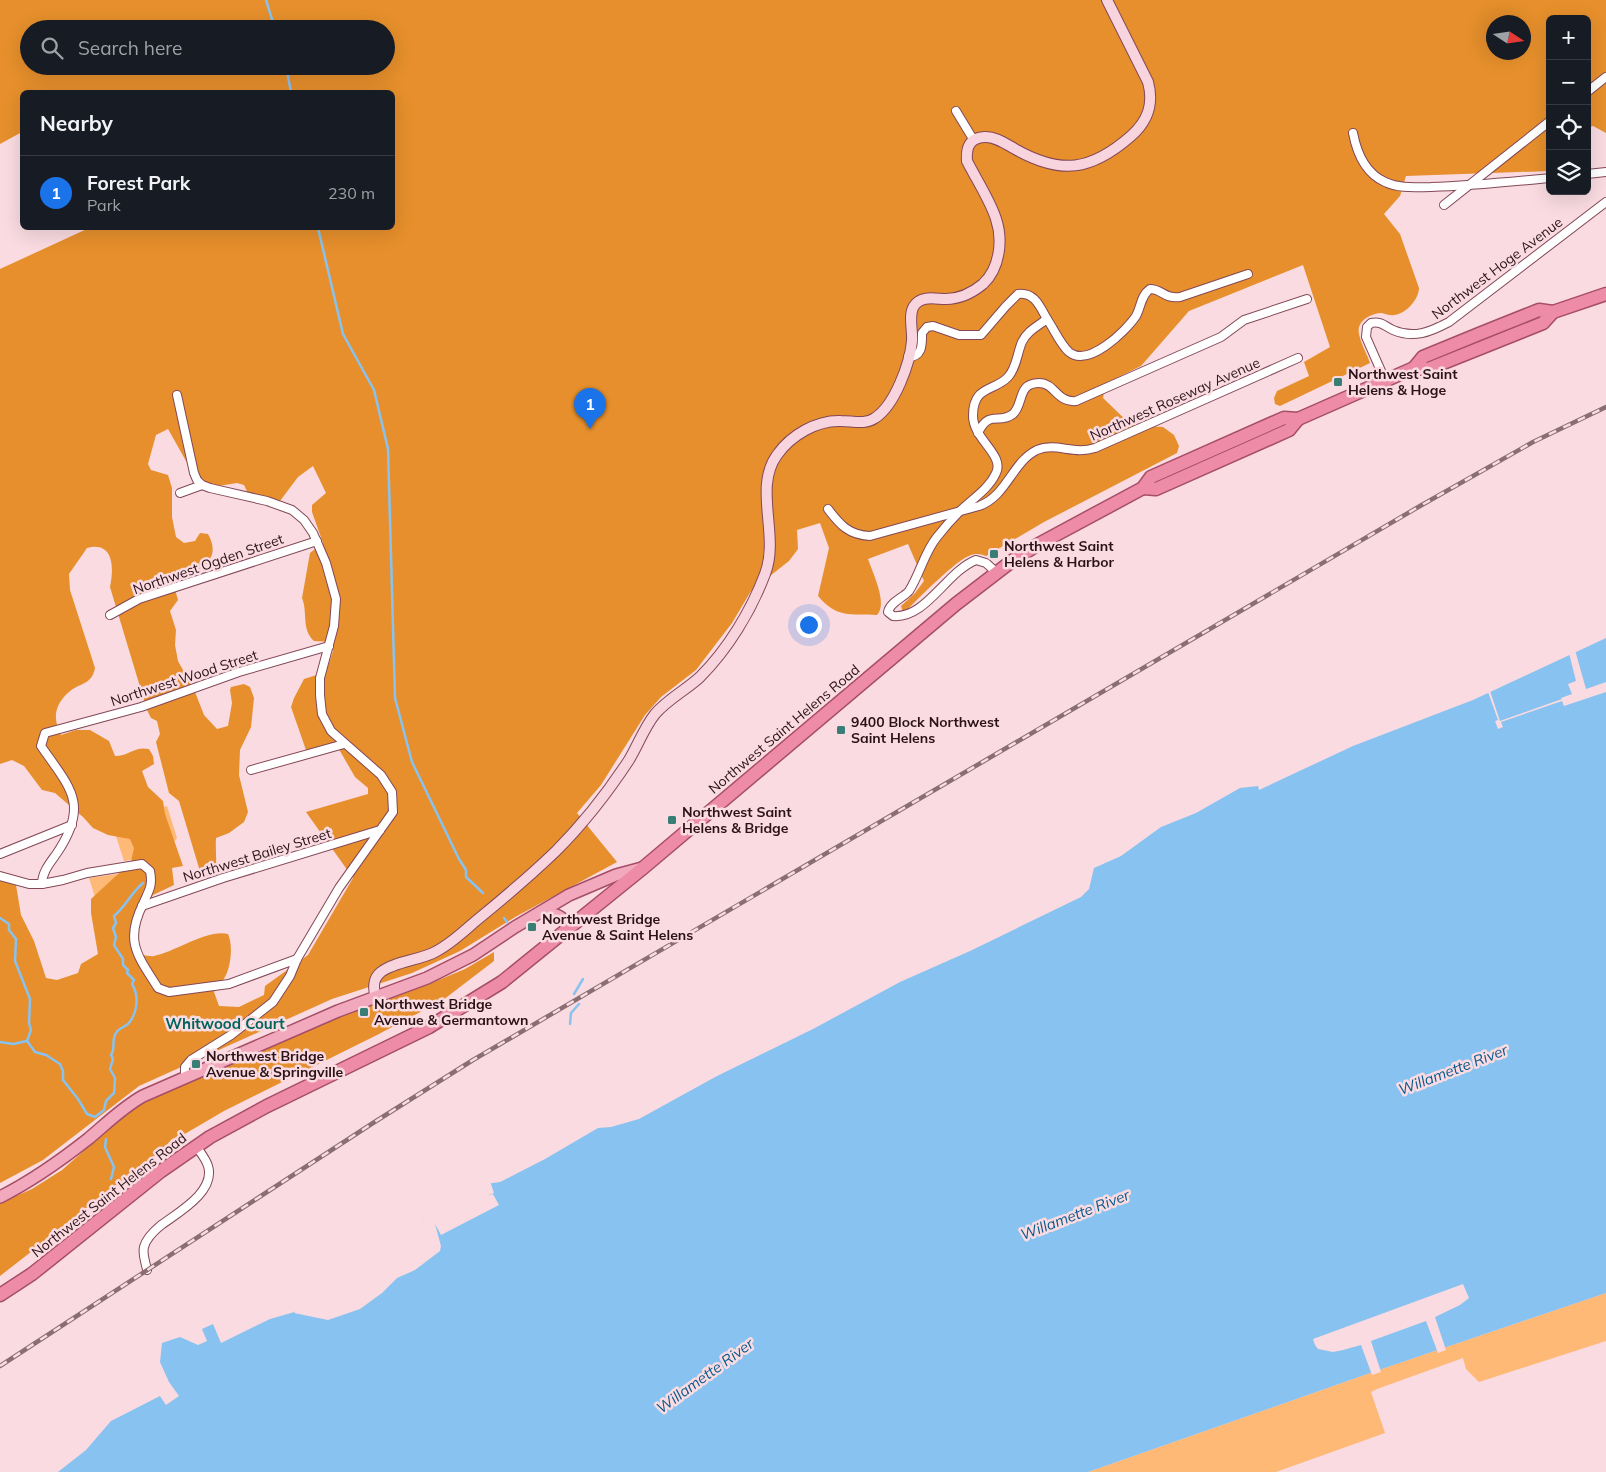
<!DOCTYPE html>
<meta charset="utf-8">
<style>
:root{--surface:#171b24;--page:#20242c;--text:#f1f3f6;--muted:#9ea1a6;--line:#363941;--accent:#1a73e8}
body{margin:0;font-family:Mulish,sans-serif;background:var(--page);color:var(--text)}
.controls{position:absolute;right:15px;top:15px;display:grid;overflow:hidden;border-radius:8px;box-shadow:0 5px 20px #0002}
.controls button{width:45px;height:45px;display:grid;place-items:center;padding:0;border:0;border-bottom:1px solid var(--line);background:var(--surface);color:var(--text);font:25px sans-serif}
.compass{position:absolute;left:1486px;top:15px;width:45px;height:45px;border-radius:50%;background:var(--surface);box-shadow:0 5px 20px #0002;rotate:102deg}
.you{position:absolute;left:808px;top:624px;width:18px;height:18px;margin:-12px;border:4px solid #fff;border-radius:50%;background:#1a73e8;box-shadow:0 0 0 8px #1a73e833}
.badge{display:grid;place-items:center;width:32px;height:32px;border-radius:50%;background:var(--accent);color:#fff;font-size:16px;font-weight:700}
.pin{position:absolute;translate:-50% -41px;filter:drop-shadow(0 1px 2px #0008)}
.pin::after{content:'';position:absolute;top:26px;width:18px;height:15px;background:inherit;clip-path:polygon(0 0,100% 0,50% 100%)}
.list{margin:0;padding:0;list-style:none}
h2{display:flex;justify-content:space-between;align-items:center;height:65px;margin:0;padding:0 20px;font-size:21px}
h2 small{font-size:16px;font-weight:400;color:var(--muted)}
.list li{display:grid;grid-template-columns:32px 1fr auto;gap:15px;align-items:center;box-sizing:border-box;height:75px;padding:0 20px;border-top:1px solid var(--line)}
.list b{display:block;font-size:19px;white-space:nowrap}
.list p{margin:0;font-size:16px;white-space:nowrap;color:var(--muted)}
.list em{font-size:16px;font-style:normal;color:var(--muted)}
.icon{flex:none;width:28px;height:28px;fill:none;stroke:currentColor;stroke-width:2;stroke-linecap:round;stroke-linejoin:round}
.map{position:relative;flex:none;width:1606px;height:1472px;overflow:hidden}
.search{position:absolute;background:var(--surface);box-shadow:0 5px 20px #0002;left:20px;top:20px;width:375px;height:55px;display:flex;align-items:center;gap:12px;box-sizing:border-box;padding:0 18px;border-radius:28px;color:var(--muted);font-size:19px}
.panel{position:absolute;background:var(--surface);box-shadow:0 5px 20px #0002;left:20px;top:90px;width:375px;height:140px;border-radius:8px}
.map>svg:first-child{display:block}
.green{fill:#ffb976}
.forest{fill:#e68f2c;fill-rule:evenodd}
.water{fill:#88c2f0}
.pier{fill:#f9dbe1}
.lines{fill:none;stroke-linecap:round;stroke-linejoin:round}
.stream{stroke:#88c2f0;stroke-width:2.5}
.minor-casing{stroke:#844857;stroke-width:10}
.secondary-casing{stroke:#844857;stroke-width:12}
.primary-casing{stroke:#a64e67;stroke-width:14}
.trunk-casing{stroke:#a64e67;stroke-width:15}
.minor{stroke:#fff;stroke-width:8}
.secondary{stroke:#f8d4de;stroke-width:10}
.primary{stroke:#f2a9be;stroke-width:11}
.trunk{stroke:#ee8ca8;stroke-width:12}
.rail-casing{stroke:#896e74;stroke-width:4.5}
.rail{stroke:#f9dbe1;stroke-width:2.5;stroke-dasharray:8;stroke-linecap:butt}
.poi-dot{fill:#387e75;stroke:#f9dbe1;stroke-width:2}
.labels{text-anchor:middle;stroke-width:5;stroke-linejoin:round;paint-order:stroke}
.street-label{font-size:14px;fill:#2a1218;stroke:#f9dbe1}
.poi-label{font-size:14px;font-weight:bold;fill:#2a1218;stroke:#f9dbe1;text-anchor:start}
.neighbourhood-label{font-size:15px;font-weight:bold;fill:#00645b;stroke:#f9dbe1}
.water-label{font-size:15px;font-style:italic;fill:#095a8c;stroke:#f9dbe1}
</style>
<div class="map">
<svg width="1606" height="1472" viewBox="0 0 1606 1472">
<rect width="100%" height="100%" fill="#f9dbe1"/>
<!-- green -->
<g class="green">
<path d="M167,806L177,838C167,854 141,858 124,861L112,824Z"/>
<polygon points="138,871 99,910 89,878"/>
<polygon points="1606,1293 1606,1341 1479,1382 1466,1369 1463,1358 1377,1389 1371,1392 1385,1433 1276,1472 1088,1472 1373,1372"/>
</g>
<!-- forest -->
<g class="forest">
<path d="M0,0H1606V133L1593,126L1587,128V19H1550V171L1406,176L1400,196L1384,214L1400,234L1419,288C1419,299 1406,314 1394,315C1390,316 1386,314 1382,313C1371,313 1356,321 1359,334C1361,344 1367,354 1370,363L1280,406L1275,404L1274,398L1277,391L1309,376L1304,362L1330,347L1303,265L1189,311L1141,366L1106,383L1103,398L1131,425L1163,427L1174,435L1179,446L1177,453L1044,522L986,556C981,554 977,553 971,555C957,559 919,598 906,611L903,612L901,606L915,593L924,581L908,544L868,559C873,574 888,603 877,615C851,614 836,618 818,596L829,548L820,523L797,530L798,549L789,561L751,591L732,623L696,670L661,697L645,715L601,785L577,813L617,862L517,916L460,951L412,973L332,999L139,1086L43,1160L0,1183V880L16,885L21,915L34,941L46,978L57,980L78,973L81,964L98,954L91,913V899L131,862L134,848L130,839L108,835L93,828L83,817L55,793L42,790L24,766L12,760L0,764V269L89,228H392V92H22V132L0,144ZM1494,22H1524V52H1494ZM29,29H386V66H29ZM168,429L190,468L212,487L237,483L244,485L251,500L262,504L280,501L298,477L313,466L326,493L312,505V512L323,543L310,553L302,598C308,612 301,629 314,641L332,642L333,651L326,672L304,679L294,698L291,707L306,750L336,744L355,777L368,788V794L306,812L353,878L308,955L265,986L264,995L239,1007L219,1006L214,992C218,987 223,981 226,975C231,964 233,945 228,934C207,929 175,952 154,956C151,957 146,955 142,955L136,935L138,921L153,895L174,885L172,868L183,866L165,814L163,801L148,787L142,771L154,764L153,756L149,749C134,746 129,756 115,756L109,741L90,730H76L61,735C52,718 55,704 69,692C79,683 92,685 95,668L70,590L69,574L87,548C114,541 114,568 110,587L147,710L151,718L157,721L160,734L156,742L169,793L179,801L202,878L214,874C218,863 215,850 216,838L229,833L244,822L248,812L239,775L240,750L251,727L254,698L250,687L244,684L231,687L230,690L232,703L228,726L217,729L204,715L195,692L178,661L175,645L176,630L170,611L178,600L176,593L177,579C199,571 223,561 208,534L200,533L195,541L184,543L176,537L172,517V488L168,475L151,470L148,464L156,435Z"/>
<polygon points="494,952 494,961 443,1000 377,1035 224,1111 183,1135 172,1139 162,1150 0,1276 0,1203 32,1189 62,1170 129,1111 153,1098 338,1015 429,984 465,969"/>
</g>
<!-- water -->
<polygon class="water" points="1606,638 1606,1293 1373,1372 1088,1472 58,1472 86,1450 111,1421 160,1396 166,1405 179,1396 169,1382 160,1362 162,1343 180,1337 198,1345 207,1341 202,1329 213,1324 221,1343 270,1319 364,1292 428,1248 429,1243 423,1221 486,1184 500,1182 545,1159 598,1128 611,1127 639,1119 717,1076 813,1029 900,982 970,951 1081,897 1089,889 1094,868 1121,856 1161,827 1196,813 1240,788 1258,786 1259,790 1353,746 1473,700"/>
<!-- pier -->
<g class="pier">
<polygon points="1575,650 1586,689 1606,682 1606,692 1564,706 1562,701 1501,722 1503,727 1498,729 1495,721 1498,720 1488,692 1490,691 1500,721 1562,699 1561,698 1572,694 1568,684 1576,681 1569,653"/>
<polygon points="490,1181 494,1193 486,1196 493,1194 499,1205 441,1235 435,1224 441,1246 440,1251 415,1270 397,1278 382,1293 360,1309 328,1320 294,1313 299,1308 328,1301 365,1289 393,1267 410,1260 426,1247 428,1241 422,1225 427,1210 471,1187"/>
<polygon points="1463,1284 1469,1298 1460,1305 1435,1317 1446,1350 1438,1353 1426,1321 1371,1341 1381,1372 1372,1375 1361,1345 1343,1350 1333,1352 1318,1349 1315,1345 1313,1339"/>
</g>
<g class="lines">
<!-- stream -->
<g class="stream">
<polyline points="266,0 275,29"/>
<polyline points="286,66 291,92"/>
<polyline points="318,228 343,334 374,390 388,449 395,698 412,762 459,859 466,870 466,877 483,893"/>
<polyline points="0,918 9,924 9,930 16,939 15,961 30,999 29,1023 31,1030 27,1041"/>
<polyline points="504,918 507,922"/>
<polyline points="574,994 583,979"/>
<polyline points="570,1024 571,1013 579,1004"/>
<path d="M27,1041L35,1052L46,1055L60,1064L63,1071V1080L78,1099L87,1114L95,1117L104,1110L106,1101L114,1093L115,1078L110,1069L113,1059L111,1055C116,1048 111,1040 116,1033C118,1029 124,1027 128,1024C138,1013 139,995 132,984L134,980L127,973L128,970L123,965V959L114,945L116,937L113,928L116,923L114,916C126,906 131,893 143,883"/>
<polyline points="0,1042 13,1044 27,1041"/>
<polyline points="106,1139 105,1147 114,1167 111,1179"/>
</g>
<!-- minor casing -->
<g class="minor-casing">
<g id="minor">
<polyline points="1587,92 1606,77"/>
<polyline points="956,111 973,139"/>
<path d="M1353,133C1357,154 1365,173 1385,182C1400,189 1416,187 1431,187C1471,186 1510,182 1550,178"/>
<polyline points="1587,174 1606,172"/>
<polyline points="1444,205 1550,121"/>
<path d="M1047,319C1054,329 1060,344 1069,352C1088,368 1126,331 1136,316C1141,307 1141,295 1150,289C1162,289 1164,299 1180,297L1248,274"/>
<path d="M908,357C923,357 922,344 922,333L927,327L933,326L959,335H981L1006,306L1018,294C1035,292 1040,307 1047,319C1038,326 1027,331 1022,342C1017,353 1017,367 1008,377C994,392 973,385 973,416C973,439 1005,455 996,473C989,489 972,499 960,511C952,519 944,528 937,537C924,553 920,574 909,591C903,598 890,602 888,612L893,616C926,619 946,572 976,560L986,563L997,573"/>
<path d="M1385,380L1366,337L1367,327L1371,323C1382,321 1384,326 1393,330C1414,339 1430,332 1449,322L1606,202"/>
<polyline points="177,395 194,473 197,480 202,485 210,488 267,501 292,510 304,520 313,533 326,563 336,599 334,626 320,678 320,695 322,714 331,731 381,775 392,792 393,812 339,888 297,959 290,976 273,1002 231,1035 191,1060 185,1067 185,1077"/>
<path d="M978,433C989,409 999,425 1013,414C1024,404 1017,383 1039,383C1055,383 1057,403 1076,401L1221,337L1244,320L1307,299"/>
<polyline points="180,493 202,485"/>
<path d="M828,509C840,525 849,535 870,536L979,506C1007,496 1012,462 1037,450C1056,442 1073,455 1095,448L1298,358"/>
<polyline points="110,615 139,599 317,541"/>
<polyline points="251,770 344,744"/>
<polyline points="0,854 72,825"/>
<path d="M0,876L29,884H42L63,880L87,873L142,864L150,871C153,886 149,890 143,904C124,942 138,956 158,988L169,992L229,984L297,959"/>
<path d="M42,884C42,872 50,863 57,853C90,804 70,788 41,746L45,733L141,707L239,672L329,646"/>
<polyline points="142,906 223,878 380,830"/>
<path d="M147,1270C146,1263 142,1255 144,1247C146,1239 154,1231 160,1226C177,1213 216,1192 208,1166C206,1159 200,1152 196,1146"/>
</g>
</g>
<!-- secondary casing -->
<g class="secondary-casing">
<path id="secondary" d="M376,998C373,989 373,978 381,972C393,962 420,960 435,952C451,944 464,931 477,920C504,898 531,875 556,851C583,824 608,792 629,760C638,745 644,728 655,714C668,699 686,690 700,677C728,649 751,611 765,574C780,536 753,488 777,455C791,435 817,420 841,421C853,421 865,425 875,418C895,405 910,363 912,341C913,331 908,315 914,306C921,295 935,299 946,299C960,299 972,293 983,284C1000,268 1003,240 996,219C990,200 976,179 967,161C966,148 969,138 984,137C995,136 1006,144 1015,149C1061,175 1091,171 1131,136C1148,121 1154,104 1148,82L1107,0"/>
</g>
<!-- primary casing -->
<g class="primary-casing">
<g id="primary">
<path d="M541,913C555,912 562,917 571,926"/>
<path d="M0,1197C32,1181 60,1161 88,1139C106,1124 123,1107 143,1096L338,1011L427,978L473,955L515,927L569,895L616,875L642,868"/>
</g>
</g>
<!-- trunk casing -->
<g class="trunk-casing">
<g id="trunk">
<polyline points="1414,368 1428,369 1543,323 1553,312 1606,294"/>
<polyline points="1143,488 1156,489 1289,430 1298,419"/>
<polyline points="0,1295 32,1274 161,1171 210,1137 267,1106 429,1027 502,982 643,868 956,604 1012,561 1037,545 1143,488 1151,477 1284,418 1298,419 1414,368 1423,357 1479,334 1539,310 1553,312"/>
</g>
</g>
<!-- minor -->
<use href="#minor" class="minor"/>
<!-- secondary -->
<use href="#secondary" class="secondary"/>
<!-- primary -->
<use href="#primary" class="primary"/>
<!-- trunk -->
<use href="#trunk" class="trunk"/>
<!-- rail casing -->
<g class="rail-casing">
<polyline id="rail" points="0,1366 373,1123 473,1060 1420,506 1533,442 1606,407"/>
</g>
<!-- rail -->
<use href="#rail" class="rail"/>
</g>
<!-- markers -->
<g class="poi-dot">
<rect x="1333" y="377" width="10" height="10" rx="2.5"/>
<rect x="989" y="549" width="10" height="10" rx="2.5"/>
<rect x="836" y="725" width="10" height="10" rx="2.5"/>
<rect x="667" y="815" width="10" height="10" rx="2.5"/>
<rect x="527" y="922" width="10" height="10" rx="2.5"/>
<rect x="359" y="1007" width="10" height="10" rx="2.5"/>
<rect x="191" y="1059" width="10" height="10" rx="2.5"/>
</g>
<g class="labels">
<!-- street labels -->
<g class="street-label">
<text transform="translate(1497 268) rotate(-37)" y="5">Northwest Hoge Avenue</text>
<text transform="translate(1175 399) rotate(-24)" y="5">Northwest Roseway Avenue</text>
<text transform="translate(208 564) rotate(-19)" y="5">Northwest Ogden Street</text>
<text transform="translate(184 678) rotate(-18)" y="5">Northwest Wood Street</text>
<text transform="translate(784 729) rotate(-40)" y="5">Northwest Saint Helens Road</text>
<text transform="translate(257 855) rotate(-17)" y="5">Northwest Bailey Street</text>
<text transform="translate(109 1195) rotate(-38)" y="5">Northwest Saint Helens Road</text>
</g>
<!-- poi labels -->
<g class="poi-label">
<text x="1348" y="379">Northwest Saint<tspan x="1348" dy="16">Helens &amp; Hoge</tspan></text>
<text x="1004" y="551">Northwest Saint<tspan x="1004" dy="16">Helens &amp; Harbor</tspan></text>
<text x="851" y="727">9400 Block Northwest<tspan x="851" dy="16">Saint Helens</tspan></text>
<text x="682" y="817">Northwest Saint<tspan x="682" dy="16">Helens &amp; Bridge</tspan></text>
<text x="542" y="924">Northwest Bridge<tspan x="542" dy="16">Avenue &amp; Saint Helens</tspan></text>
<text x="374" y="1009">Northwest Bridge<tspan x="374" dy="16">Avenue &amp; Germantown</tspan></text>
<text x="206" y="1061">Northwest Bridge<tspan x="206" dy="16">Avenue &amp; Springville</tspan></text>
</g>
<!-- neighbourhood labels -->
<g class="neighbourhood-label">
<text x="225" y="1029">Whitwood Court</text>
</g>
<!-- water labels -->
<g class="water-label">
<text transform="translate(1453 1070) rotate(-21)" y="5">Willamette River</text>
<text transform="translate(1075 1215) rotate(-21)" y="5">Willamette River</text>
<text transform="translate(705 1376) rotate(-36)" y="5">Willamette River</text>
</g>
</g>
</svg>
<div class="controls">
<button>+</button>
<button>−</button>
<button><svg class="icon" aria-label="locate" viewBox="0 0 24 24"><circle cx="12" cy="12" r="6"/><path d="M12 2v4M12 18v4M2 12h4M18 12h4"/></svg></button>
<button><svg class="icon" aria-label="layers" viewBox="0 0 24 24"><path d="M12 4l9 5-9 5-9-5zM3 14l9 5 9-5"/></svg></button>
</div>
<svg class="compass" viewBox="-18 -18 36 36"><path d="M0-13l5 13h-10z" fill="#e53935"/><path d="M0 13l5-13h-10z" fill="#9ea1a6"/></svg>
<div class="you"></div>
<div class="pin badge" style="left:590px;top:429px">1</div>
<div class="search"><svg class="icon" aria-label="search" viewBox="0 0 24 24"><circle cx="10" cy="10" r="6"/><path d="M15 15l6 6"/></svg>Search here</div>
<section class="panel">
<h2>Nearby<small></small></h2>
<ul class="list">
<li><span class="badge">1</span><div><b>Forest Park</b><p>Park</p></div><em>230 m</em></li>
</ul>
</section>
</div>
